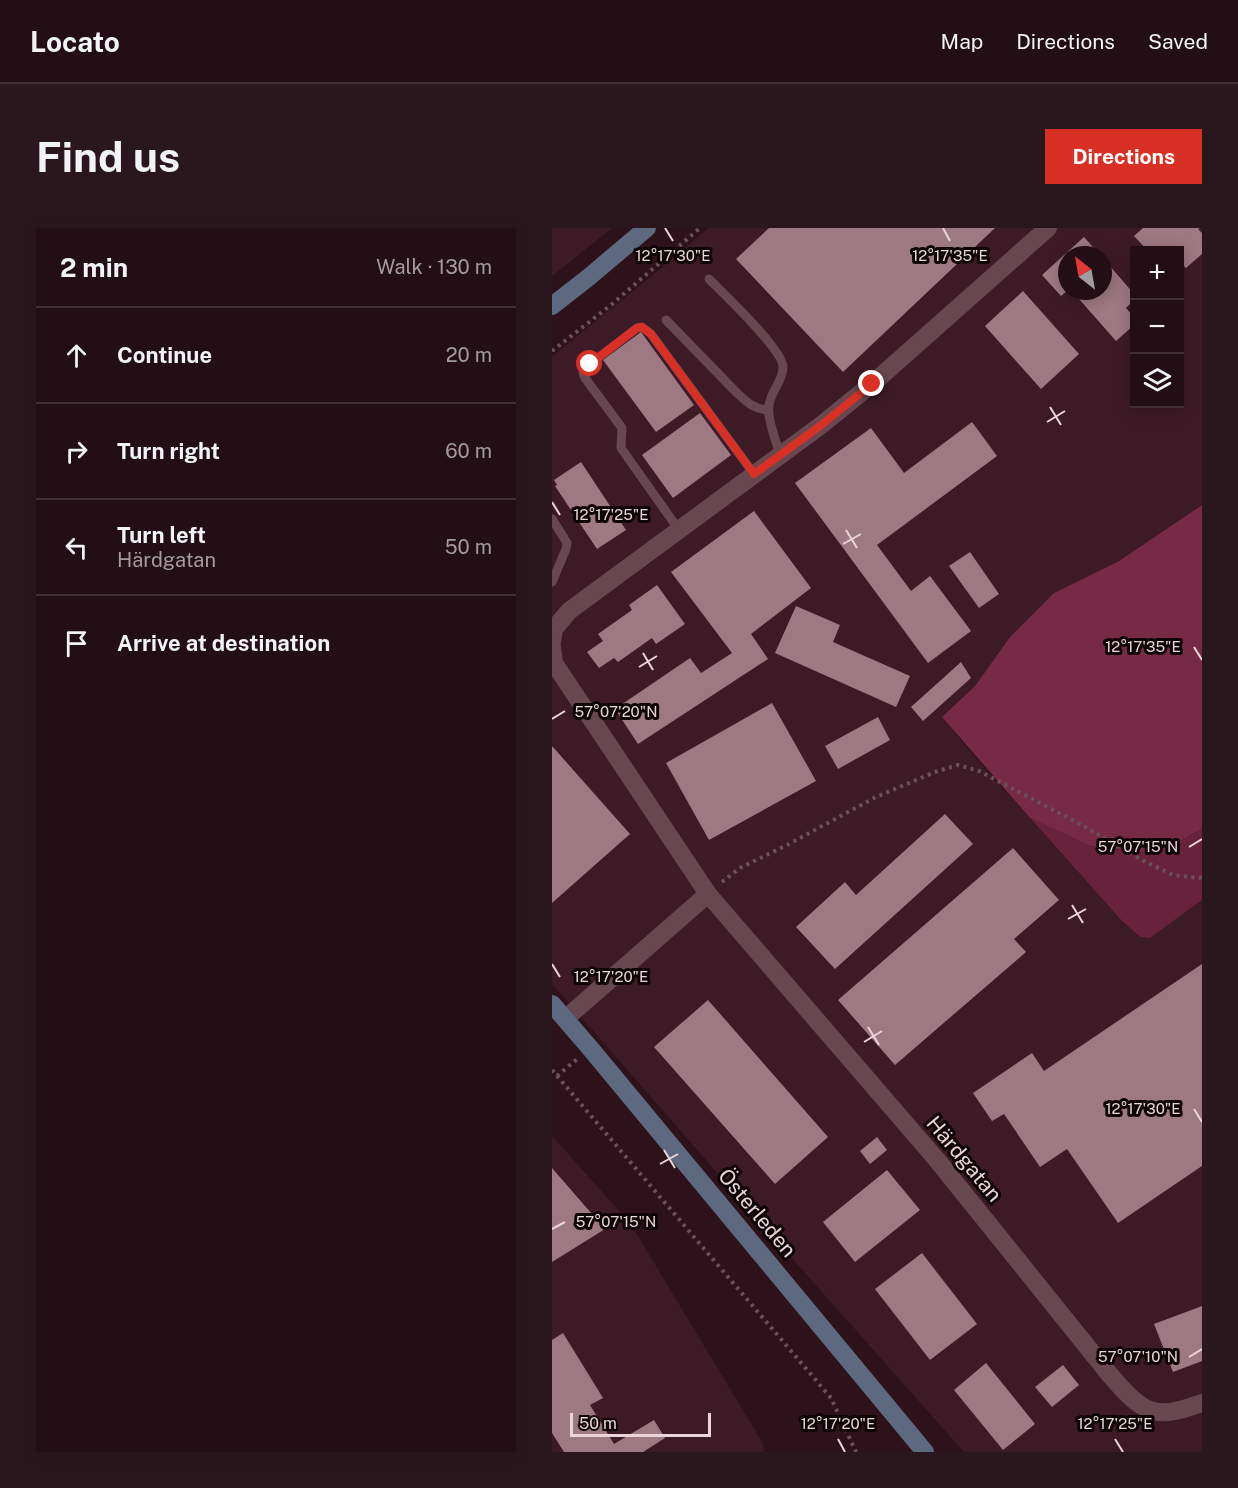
<!DOCTYPE html>
<meta charset="utf-8">
<style>
:root{--surface:#220e14;--page:#2a171d;--text:#f1f3f6;--muted:#a29ca0;--line:#3f2e34;--accent:#d93025}
body{margin:0;font-family:"Public Sans",sans-serif;background:var(--page);color:var(--text)}
.controls{position:absolute;right:18px;top:18px;display:grid;overflow:hidden;border-radius:0px;box-shadow:0 3px 15px #0003}
.controls button{width:54px;height:54px;display:grid;place-items:center;padding:0;border:0;border-bottom:2px solid var(--line);background:var(--surface);color:var(--text);font:30px sans-serif}
.compass{position:absolute;left:506px;top:18px;width:54px;height:54px;border-radius:50%;background:var(--surface);box-shadow:0 3px 15px #0003;rotate:329deg}
.scale{position:absolute;left:18px;bottom:15px;width:141px;box-sizing:border-box;padding-left:6px;border:3px solid #e9d5da;border-top:0;font-size:16px;line-height:21px;white-space:nowrap;color:#e9d5da;-webkit-text-stroke:4px #0e0406;paint-order:stroke}
.stop{position:absolute;width:18px;height:18px;margin:-14px;border:4px solid #d93025;border-radius:50%;background:#fff}
.stop.end{background:#d93025;border-color:#fff;box-shadow:0 2px 6px #0008}
.list{margin:0;padding:0;list-style:none}
h2{display:flex;justify-content:space-between;align-items:center;height:78px;margin:0;padding:0 24px;font-size:26px}
h2 small{font-size:20px;font-weight:400;color:var(--muted)}
.list li{display:grid;grid-template-columns:39px 1fr auto;gap:18px;align-items:center;box-sizing:border-box;height:96px;padding:0 24px;border-top:2px solid var(--line)}
.list b{display:block;font-size:22px;white-space:nowrap}
.list p{margin:0;font-size:20px;white-space:nowrap;color:var(--muted)}
.list em{font-size:20px;font-style:normal;color:var(--muted)}
.icon{flex:none;width:33px;height:33px;fill:none;stroke:currentColor;stroke-width:2;stroke-linecap:round;stroke-linejoin:round}
.map{position:relative;flex:none;width:650px;height:1224px;overflow:hidden;border-radius:0px}
header{display:flex;align-items:center;gap:36px;box-sizing:border-box;height:84px;padding:0 30px;background:var(--surface);border-bottom:2px solid var(--line)}
header strong{font-size:28px}
nav{display:flex;gap:33px;margin-inline-start:auto;font-size:21px}
.intro{display:flex;align-items:center;justify-content:space-between;box-sizing:border-box;height:144px;padding:0 36px}
h1{margin:0;font-size:42px}
.button{padding:15px 27px;border-radius:0px;background:var(--accent);color:#fff;font-size:21px;font-weight:700}
main{display:flex;gap:36px;padding:0 36px}
aside{flex:1;background:var(--surface);border-radius:0px;box-shadow:0 3px 15px #0003}
.map>svg:first-child{display:block}
.built{fill:#3d1b26;fill-rule:evenodd}
.green{fill:#68223b}
.forest{fill:#762a45}
.building{fill:#9d7983}
.lines{fill:none;stroke-linecap:round;stroke-linejoin:round}
.path{stroke:#6b525a;stroke-width:4;stroke-dasharray:3 4.5;stroke-linecap:butt}
.lane{stroke:#674750;stroke-width:9}
.street{stroke:#674750;stroke-width:18}
.secondary{stroke:#5d697f;stroke-width:18}
.route{stroke:#d93025;stroke-width:8}
.ticks{fill:none;stroke:#e9d5da;stroke-width:2}
.labels{text-anchor:middle;stroke-width:6;stroke-linejoin:round;paint-order:stroke}
.street-label{font-size:21px;fill:#e9d5da;stroke:#0e0406}
.ticks-label{font-size:15px;text-anchor:middle;fill:#e9d5da;stroke:#0e0406;stroke-width:6;stroke-linejoin:round;paint-order:stroke}
</style>
<header>
<strong>Locato</strong>
<nav><a>Map</a><a>Directions</a><a>Saved</a></nav>
</header>
<div class="intro"><h1>Find us</h1><a class="button">Directions</a></div>
<main>
<aside>
<h2>2 min<small>Walk · 130 m</small></h2>
<ul class="list">
<li><svg class="icon" aria-label="ahead" viewBox="0 0 24 24"><path d="M12 20V5M6 11l6-6 6 6"/></svg><div><b>Continue</b></div><em>20 m</em></li>
<li><svg class="icon" aria-label="right" viewBox="0 0 24 24"><path d="M7 20v-9h11M14 6l5 5-5 5"/></svg><div><b>Turn right</b></div><em>60 m</em></li>
<li><svg class="icon" aria-label="left" viewBox="0 0 24 24"><path d="M17 20v-9H6M10 6l-5 5 5 5"/></svg><div><b>Turn left</b><p>Härdgatan</p></div><em>50 m</em></li>
<li><svg class="icon" aria-label="arrive" viewBox="0 0 24 24"><path d="M6 21V4h12l-3 4 3 4H6"/></svg><div><b>Arrive at destination</b></div></li>
</ul>
</aside>
<div class="map">
<svg width="650" height="1224" viewBox="0 0 650 1224">
<rect width="100%" height="100%" fill="#2d121b"/>
<!-- built -->
<g class="built">
<polygon points="0,0 60,0 0,48"/>
<path d="M157,0H650V277L567,333L502,365L458,409L423,458L390,489L422,528L570,693L588,709L598,710L650,672V1224H412L246,1037L0,756V128L90,56ZM582,22H628V176H582ZM515,27H551V63H515Z"/>
<polygon points="0,908 78,995 210,1214 212,1224 0,1224"/>
</g>
<!-- green -->
<polygon class="green" points="478,590 538,618 602,626 650,601 650,672 598,710 588,709 570,693"/>
<!-- forest -->
<polygon class="forest" points="650,277 650,601 603,626 538,618 478,590 390,489 423,458 458,409 502,365 567,333"/>
<!-- building -->
<g class="building">
<polygon points="217,0 443,0 291,144 184,31"/>
<polygon points="591,0 648,0 646,1 650,5 650,26 634,40 630,36 628,38 628,22 595,22 582,8"/>
<polygon points="532,9 548,27 515,27 515,63 509,68 490,47"/>
<polygon points="551,30 582,66 582,72 574,80 582,89 582,97 564,113 520,63 551,63"/>
<polygon points="471,63 527,126 489,161 433,98"/>
<polygon points="89,104 142,177 104,204 51,132"/>
<polygon points="148,185 179,227 121,270 90,227"/>
<polygon points="420,194 445,228 325,317 359,363 378,348 419,403 376,435 243,255 319,200 352,245"/>
<polygon points="29,234 74,302 45,321 3,258 5,257 2,252"/>
<polygon points="202,283 259,360 199,406 216,431 86,516 63,481 138,430 149,445 180,425 119,344"/>
<polygon points="418,324 447,366 427,380 397,338"/>
<polygon points="105,357 133,396 104,416 100,410 66,434 62,430 47,440 35,424 51,413 46,406 80,382 77,377"/>
<polygon points="244,378 288,397 281,414 358,448 344,479 223,425"/>
<polygon points="409,434 419,450 371,493 359,479"/>
<polygon points="220,475 264,553 157,612 114,535"/>
<polygon points="326,489 338,512 286,541 273,518"/>
<polygon points="0,518 78,606 0,675"/>
<polygon points="393,586 421,616 283,741 244,699 293,654 304,667"/>
<polygon points="461,620 507,672 462,711 474,724 343,837 286,772"/>
<polygon points="650,736 650,938 566,995 515,921 488,939 452,886 440,893 421,865 480,825 492,843"/>
<polygon points="156,772 276,909 223,956 102,819"/>
<polygon points="325,909 335,922 318,936 308,923"/>
<polygon points="0,940 53,1001 0,1034"/>
<polygon points="335,942 368,982 303,1034 271,994"/>
<polygon points="370,1025 425,1096 378,1132 323,1061"/>
<polygon points="650,1078 650,1133 621,1144 602,1096"/>
<polygon points="11,1105 51,1170 38,1177 62,1216 102,1192 113,1210 91,1224 12,1224 0,1205 0,1112"/>
<polygon points="434,1135 483,1196 451,1222 402,1162"/>
<polygon points="511,1137 527,1157 500,1179 483,1159"/>
</g>
<g class="lines">
<!-- path -->
<g class="path">
<polyline points="0,123 59,77 148,0"/>
<polyline points="170,654 188,640 235,617 324,569 383,544 406,537 427,543 528,596 592,633 621,647 647,650 650,649"/>
<polyline points="0,842 279,1170 304,1224"/>
<polyline points="5,848 25,831"/>
</g>
<!-- lane -->
<g class="lane">
<path d="M157,51C172,66 231,122 231,139C231,152 221,161 218,173C213,187 224,212 228,227"/>
<path d="M114,92L186,166C196,175 202,181 216,182"/>
<polyline points="0,291 12,310 15,315 14,321 0,354"/>
<polyline points="127,302 69,220 70,200 33,150 31,145 33,141 38,136 85,100 90,99 99,106 202,246"/>
</g>
<!-- street -->
<g class="street">
<polyline points="0,414 2,401 17,383 268,198 320,156 496,0"/>
<path d="M0,419L2,435L156,666L385,932L558,1147C591,1185 601,1193 650,1175"/>
<polyline points="13,791 156,666"/>
</g>
<!-- secondary -->
<g class="secondary">
<polyline points="0,78 37,49 95,0"/>
<polyline points="0,776 38,820 373,1224"/>
</g>
</g>
<g class="lines">
<!-- route -->
<polyline class="route" points="38,136 85,100 90,99 99,106 202,246 268,198 320,156"/>
</g>
<!-- ticks -->
<path class="ticks" d="M113,0L121,13M391,0L398,13M498,179L509,197M495,194L513,183M0,274L8,287M294,302L305,320M291,316L309,306M642,419L650,432M91,425L101,442M87,439L105,428M0,491L13,483M637,619L650,611M520,677L531,695M516,691L534,681M0,736L8,749M316,799L327,817M312,814L330,803M642,881L650,894M112,922L123,940M108,936L126,926M0,1001L13,994M637,1129L650,1121M286,1211L293,1224M563,1211L571,1224"/>
<g class="labels">
<!-- street labels -->
<g class="street-label">
<text transform="translate(412 931) rotate(50)" y="7">Härdgatan</text>
<text transform="translate(205 985) rotate(50)" y="7">Österleden</text>
</g>
</g>
<g class="ticks-label">
<text x="121" y="33">12°17'30"E</text>
<text x="398" y="33">12°17'35"E</text>
<text x="59" y="292">12°17'25"E</text>
<text x="591" y="424">12°17'35"E</text>
<text x="64" y="489">57°07'20"N</text>
<text x="586" y="624">57°07'15"N</text>
<text x="59" y="754">12°17'20"E</text>
<text x="591" y="886">12°17'30"E</text>
<text x="64" y="999">57°07'15"N</text>
<text x="586" y="1134">57°07'10"N</text>
<text x="286" y="1201">12°17'20"E</text>
<text x="563" y="1201">12°17'25"E</text>
</g>
</svg>
<div class="controls">
<button>+</button>
<button>−</button>
<button><svg class="icon" aria-label="layers" viewBox="0 0 24 24"><path d="M12 4l9 5-9 5-9-5zM3 14l9 5 9-5"/></svg></button>
</div>
<svg class="compass" viewBox="-18 -18 36 36"><path d="M0-13l5 13h-10z" fill="#e53935"/><path d="M0 13l5-13h-10z" fill="#a29ca0"/></svg>
<div class="scale">50 m</div>
<div class="stop" style="left:38px;top:136px"></div>
<div class="stop end" style="left:320px;top:156px"></div>
</div>
</main>
